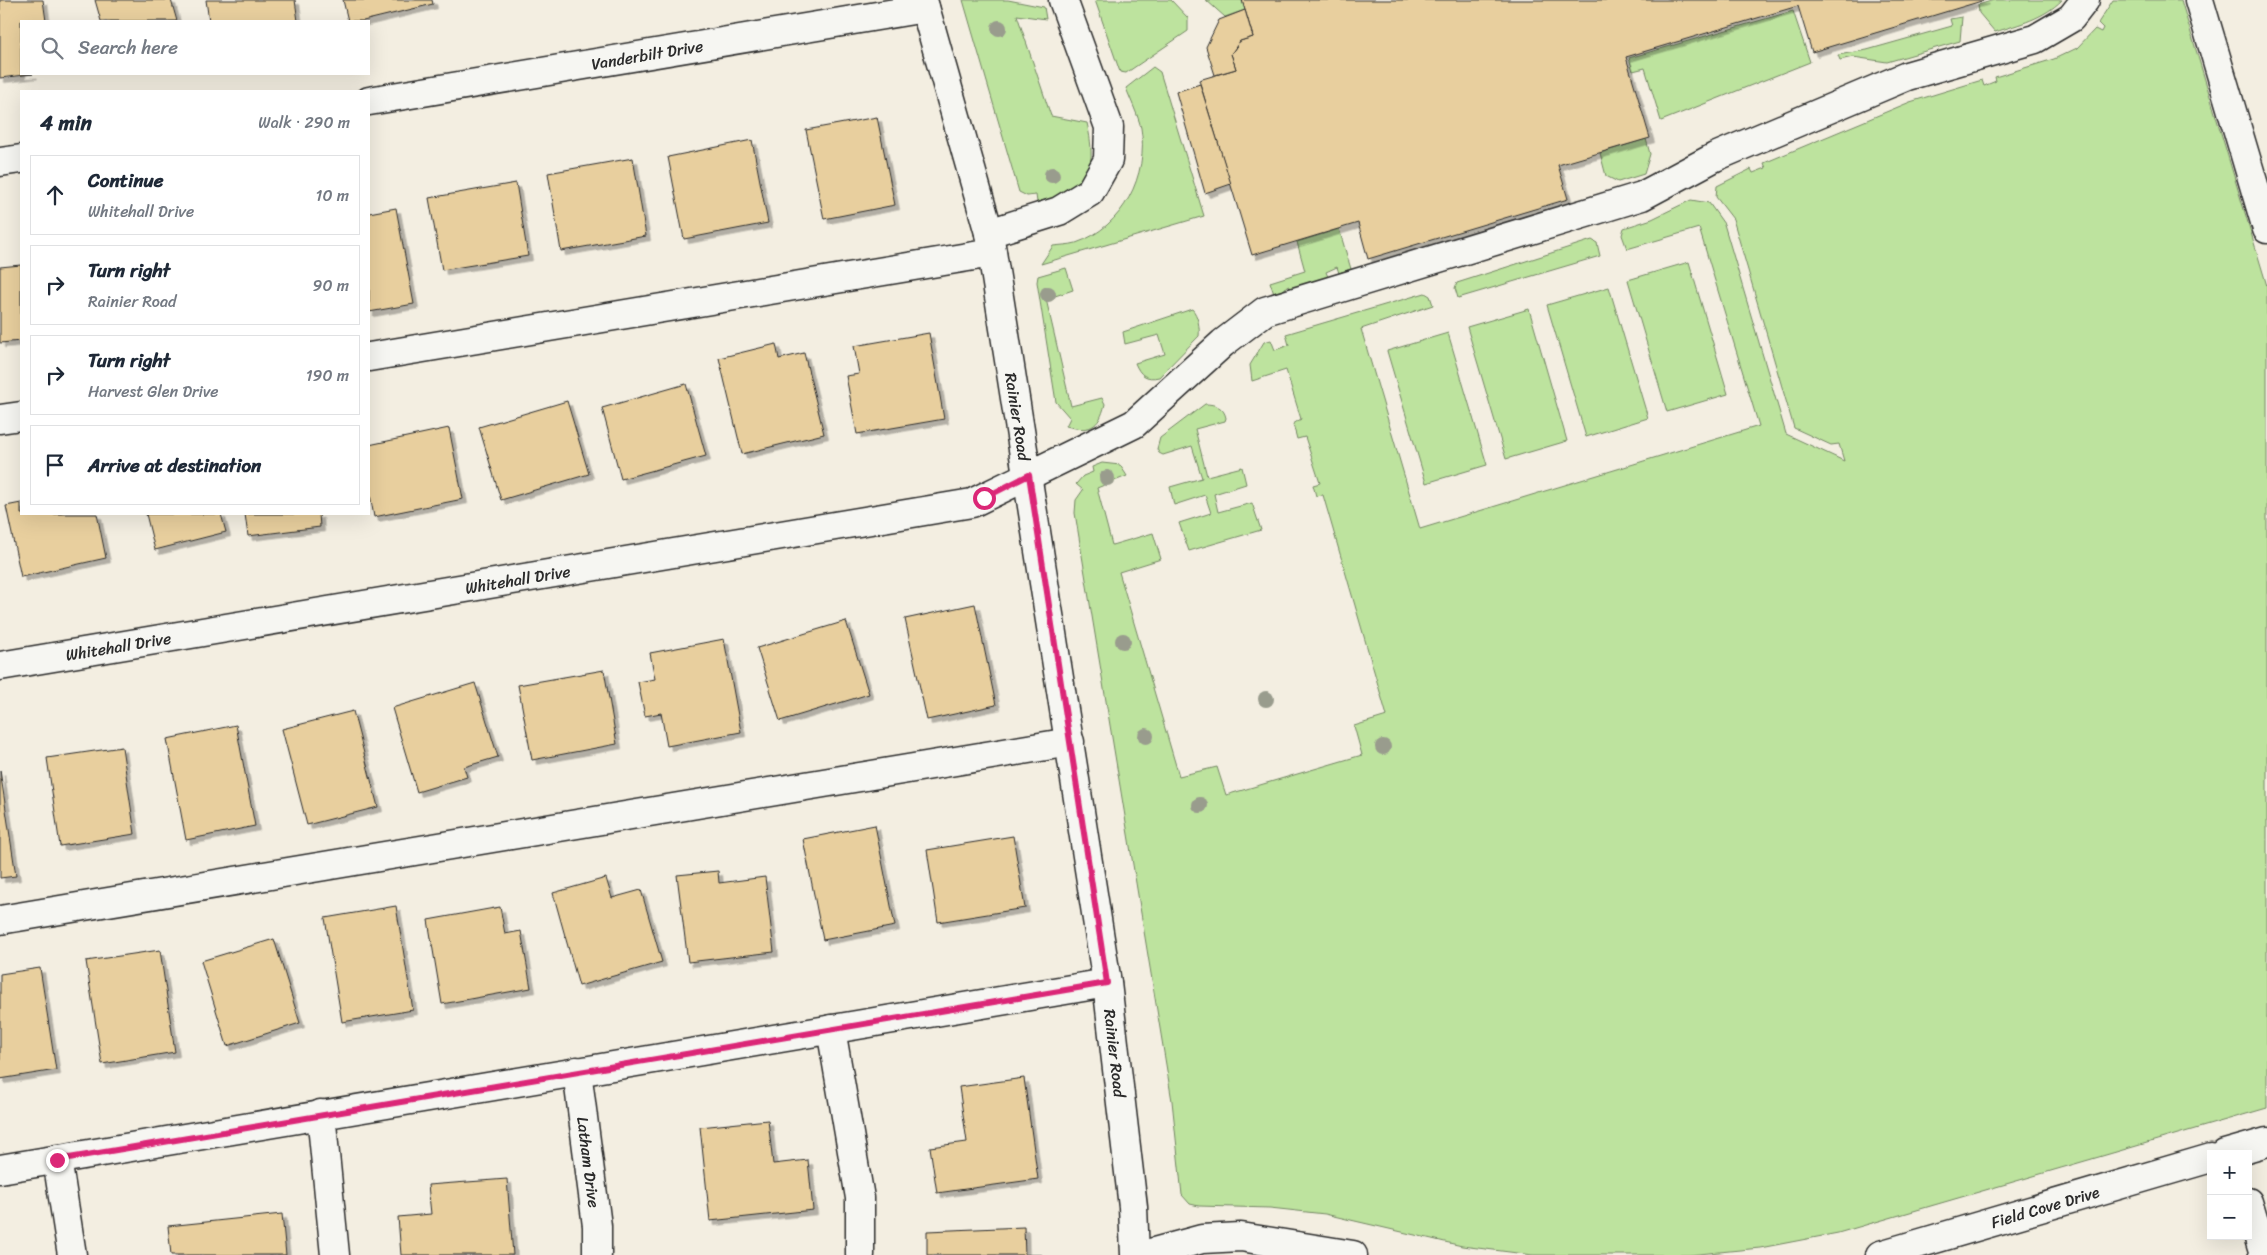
<!DOCTYPE html>
<meta charset="utf-8">
<style>
:root{--surface:#fff;--page:#f6f6f7;--text:#1f2937;--muted:#747a83;--line:#e0e1e3}
body{margin:0;font-family:Sriracha,sans-serif;background:var(--page);color:var(--text)}
.controls{position:absolute;right:15px;bottom:15px;display:grid;overflow:hidden;border-radius:0px;box-shadow:0 5px 20px #0002}
.controls button{width:45px;height:45px;display:grid;place-items:center;padding:0;border:0;border-bottom:1px solid var(--line);background:var(--surface);color:var(--text);font:25px sans-serif}
.stop{position:absolute;width:15px;height:15px;margin:-11px;border:4px solid #db2777;border-radius:50%;background:#fff}
.stop.end{background:#db2777;border-color:#fff;box-shadow:0 1px 5px #0008}
.list{margin:0;padding:0;list-style:none}
h2{display:flex;justify-content:space-between;align-items:center;height:65px;margin:0;padding:0 20px;font-size:21px}
h2 small{font-size:16px;font-weight:400;color:var(--muted)}
.list li{display:grid;grid-template-columns:32px 1fr auto;gap:15px;align-items:center;box-sizing:border-box;height:80px;margin:0 10px 10px;padding:0 10px;border:1px solid var(--line);border-radius:0px}
.list b{display:block;font-size:19px;white-space:nowrap}
.list p{margin:0;font-size:16px;white-space:nowrap;color:var(--muted)}
.list em{font-size:16px;font-style:normal;color:var(--muted)}
.icon{flex:none;width:28px;height:28px;fill:none;stroke:currentColor;stroke-width:2;stroke-linecap:round;stroke-linejoin:round}
.map{position:relative;flex:none;width:2267px;height:1255px;overflow:hidden}
.search{position:absolute;background:var(--surface);box-shadow:0 5px 20px #0002;left:20px;top:20px;width:350px;height:55px;display:flex;align-items:center;gap:12px;box-sizing:border-box;padding:0 18px;border-radius:0px;color:var(--muted);font-size:19px}
.panel{position:absolute;background:var(--surface);box-shadow:0 5px 20px #0002;left:20px;top:90px;width:350px;height:425px;border-radius:0px}
.map>svg:first-child{display:block}
.green{fill:#bde39e;stroke:#748764}
.building{fill:#e8cf9e;stroke:#2b2b2b;filter:url(#shadow)}
.lines{fill:none;stroke-linecap:round;stroke-linejoin:round}
.minor-casing{stroke:#2b2b2b;stroke-width:31}
.minor{stroke:#f6f6f2;stroke-width:28}
.tree{fill:#999c8d}
.route{stroke:#db2777;stroke-width:6}
.labels{text-anchor:middle;stroke-width:4.5;stroke-linejoin:round;paint-order:stroke}
.street-label{font-size:16px;fill:#2b2b2b;stroke:#f6f6f2}
</style>
<div class="map">
<svg width="2267" height="1255" viewBox="0 0 2267 1255">
<defs>
<filter id="shadow"><feDropShadow dx="4.5" dy="4.5" stdDeviation="0" flood-color="#0004"/></filter>
</defs>
<rect width="100%" height="100%" fill="#f3eee1"/>
<filter id="ink" filterUnits="userSpaceOnUse"><feTurbulence type="fractalNoise" baseFrequency=".02" numOctaves="2"/><feDisplacementMap in="SourceGraphic" scale="10" xChannelSelector="R" yChannelSelector="G"/><feConvolveMatrix kernelMatrix="1 2 1 2 8 2 1 2 1" color-interpolation-filters="sRGB"/></filter>
<g filter="url(#ink)">
<!-- green -->
<g class="green">
<path d="M963,0H1008L1044,7L1046,19L1017,15L1051,116L1087,123C1092,145 1097,179 1072,191C1061,197 1048,199 1037,202L1036,195L1027,196L1019,192Z"/>
<polygon points="1095,0 1171,0 1188,18 1188,31 1126,73 1120,72"/>
<polygon points="1206,0 1242,0 1245,10 1225,17"/>
<path d="M1994,0H2062C2043,19 2020,24 1995,32L1979,13L1978,5Z"/>
<polygon points="2113,0 2181,0 2267,286 2267,1108 1838,1233 1760,1248 1689,1255 1533,1255 1462,1246 1325,1214 1270,1208 1199,1206 1190,1204 1182,1195 1172,1101 1075,513 1076,500 1083,490 1076,484 1083,476 1093,472 1092,467 1102,463 1120,465 1127,476 1097,488 1112,545 1153,533 1161,559 1119,572 1179,776 1217,767 1226,795 1362,755 1354,726 1387,716 1323,495 1316,496 1313,485 1320,483 1305,437 1297,439 1293,424 1301,419 1286,370 1252,381 1250,365 1264,342 1271,340 1275,350 1289,345 1286,334 1425,293 1430,296 1433,305 1361,329 1420,529 1759,426 1699,228 1627,249 1622,235 1624,228 1652,219 1691,200 1709,203 1724,224 1786,434 1844,461 1839,444 1831,445 1794,428 1733,219 1716,197 1717,186 1751,169 1753,173 1766,168 1764,163 1910,102 1982,80 1984,86 1996,81 1995,77 2054,59 2077,48 2095,29 2101,32 2103,28 2098,23"/>
<polygon points="1793,11 1810,62 1661,121 1645,68 1633,71 1629,58"/>
<polygon points="1962,17 1960,41 1887,62 1853,57 1840,60 1838,55 1867,50 1952,26 1950,19"/>
<path d="M1153,67L1160,72L1204,216L1041,264L1053,246C1061,245 1069,245 1076,243C1123,227 1149,175 1141,128C1138,115 1131,101 1126,88Z"/>
<polygon points="1646,139 1650,154 1644,174 1618,182 1606,176 1600,153"/>
<polygon points="1339,229 1351,269 1339,273 1337,267 1326,272 1328,277 1290,289 1289,286 1285,288 1285,290 1274,294 1270,282 1305,271 1297,242"/>
<polygon points="1592,240 1597,243 1600,256 1458,298 1455,288 1457,283"/>
<polygon points="1689,262 1728,394 1667,412 1628,280"/>
<path d="M1066,268L1073,290L1046,299L1071,406L1102,398L1105,404C1099,429 1089,432 1066,426L1070,418L1056,402L1037,282L1038,276Z"/>
<polygon points="1609,287 1648,418 1586,437 1547,305"/>
<path d="M1192,309C1198,315 1200,328 1199,336L1159,377C1146,380 1140,375 1135,363L1165,354L1159,335L1125,344L1123,332Z"/>
<polygon points="1529,309 1567,441 1506,459 1467,327"/>
<polygon points="1448,333 1487,465 1426,483 1387,351"/>
<path d="M1205,404C1215,404 1224,407 1226,418L1225,421L1195,429L1207,476L1242,467L1246,484L1214,494L1218,512L1252,503L1261,530L1189,551L1179,523L1211,513L1205,495L1174,505L1170,487L1202,478L1192,446L1163,455L1159,453L1157,449L1160,438Z"/>
</g>
<!-- building -->
<g class="building">
<polygon points="0,0 43,0 46,21 21,21 21,74 33,74 0,78"/>
<polygon points="95,0 171,0 177,21 101,21"/>
<polygon points="206,0 295,0 298,21 209,21"/>
<polygon points="343,0 432,0 433,4 363,21 348,21"/>
<polygon points="1242,0 1985,0 1812,52 1798,6 1626,57 1650,138 1558,165 1568,199 1368,259 1358,223 1252,255 1199,80 1236,69 1231,54 1240,41 1253,37"/>
<polygon points="1245,10 1253,37 1240,41 1231,54 1236,69 1215,75 1206,47 1219,20"/>
<polygon points="1200,84 1231,184 1205,193 1176,92"/>
<polygon points="877,117 895,205 824,219 806,130"/>
<polygon points="752,140 768,223 684,239 668,157"/>
<polygon points="633,158 646,236 561,251 548,173"/>
<polygon points="516,183 528,256 442,270 429,198"/>
<polygon points="396,208 414,304 369,312 369,213"/>
<polygon points="21,265 21,341 0,343 0,267"/>
<polygon points="929,333 944,419 857,434 846,376 859,374 854,346"/>
<polygon points="776,344 779,359 804,353 824,434 742,454 719,358"/>
<polygon points="686,384 706,456 621,479 602,408"/>
<polygon points="567,401 589,474 501,500 479,427"/>
<polygon points="449,428 463,499 374,517 369,489 369,445"/>
<polygon points="21,503 21,514 97,514 106,558 21,577 6,506"/>
<polygon points="146,514 221,514 226,532 155,550"/>
<polygon points="245,514 319,514 320,527 248,536"/>
<polygon points="975,604 996,705 927,720 905,619"/>
<polygon points="846,621 869,694 780,721 757,648"/>
<polygon points="724,639 741,732 667,746 661,713 645,716 638,682 655,679 650,653"/>
<polygon points="604,670 617,744 532,760 518,685"/>
<polygon points="475,683 498,757 464,767 467,777 417,792 392,708"/>
<polygon points="353,711 378,807 307,825 282,729"/>
<polygon points="236,725 255,826 186,840 167,739"/>
<polygon points="122,747 135,834 60,846 47,758"/>
<polygon points="0,770 16,876 0,878"/>
<polygon points="875,825 895,926 823,940 803,839"/>
<polygon points="1013,836 1025,908 938,922 927,850"/>
<polygon points="718,871 719,883 765,877 774,952 688,962 677,875"/>
<polygon points="606,878 612,898 641,890 662,962 579,986 553,893"/>
<polygon points="396,906 413,1010 342,1022 325,918"/>
<polygon points="500,907 505,934 521,931 531,988 442,1004 428,920"/>
<polygon points="274,939 300,1023 227,1046 201,961"/>
<polygon points="160,950 175,1052 102,1064 86,961"/>
<polygon points="40,968 56,1070 0,1079 0,974"/>
<polygon points="1024,1078 1038,1179 937,1193 930,1147 967,1142 959,1087"/>
<polygon points="768,1120 773,1164 808,1160 813,1210 710,1221 700,1127"/>
<polygon points="507,1179 513,1255 401,1255 398,1217 431,1214 428,1185"/>
<polygon points="282,1214 286,1255 171,1255 168,1226"/>
<polygon points="1024,1227 1025,1255 1042,1255 927,1255 927,1231"/>
</g>
<g class="lines">
<!-- minor casing -->
<g class="minor-casing">
<g id="minor">
<path id="s1" d="M923,0L989,233L1107,983L1133,1207L1135,1255"/>
<polyline points="2199,0 2267,229"/>
<path id="s2" d="M369,101L925,8"/>
<polyline points="0,162 21,159"/>
<polyline points="989,233 1059,211 1090,192 1108,160 1109,127 1063,0"/>
<polyline points="369,357 992,253"/>
<polyline points="0,419 21,416"/>
<path id="s3" d="M0,666L972,503L1134,424L1223,343L1265,311L1642,196L1715,157L1907,76L2035,39L2071,18L2085,0"/>
<polyline points="0,920 1070,742"/>
<polyline points="831,1029 860,1198 860,1255"/>
<path id="s4" d="M577,1071L597,1226V1255"/>
<polyline points="321,1114 335,1255"/>
<polyline points="2225,1154 2267,1142"/>
<polyline points="57,1159 72,1255"/>
<polyline points="0,1169 1107,983"/>
<polyline points="2248,1202 2264,1255"/>
<polyline points="1143,1255 1202,1239 1241,1237 1353,1255"/>
<path id="s5" d="M1880,1255L2211,1158"/>
</g>
</g>
<!-- minor -->
<use href="#minor" class="minor"/>
</g>
<!-- trees -->
<g class="tree">
<circle cx="999" cy="28" r="8"/>
<circle cx="1052" cy="175" r="8"/>
<circle cx="1048" cy="294" r="8"/>
<circle cx="1107" cy="478" r="8"/>
<circle cx="1123" cy="641" r="8"/>
<circle cx="1266" cy="699" r="8"/>
<circle cx="1146" cy="736" r="8"/>
<circle cx="1383" cy="747" r="8"/>
<circle cx="1200" cy="805" r="8"/>
</g>
</g>
<g class="lines" filter="url(#ink)">
<!-- route -->
<polyline class="route" points="57,1160 1107,983 1029,475 984,498"/>
</g>
<g class="labels">
<!-- street labels -->
<g class="street-label">
<text dy="6" stroke="none"><textPath href="#s2" startOffset="282">Vanderbilt Drive</textPath></text>
<text dy="6" stroke="none"><textPath href="#s1" startOffset="428">Rainier Road</textPath></text>
<text dy="6" stroke="none"><textPath href="#s3" startOffset="525">Whitehall Drive</textPath></text>
<text dy="6" stroke="none"><textPath href="#s3" startOffset="120">Whitehall Drive</textPath></text>
<text dy="6" stroke="none"><textPath href="#s1" startOffset="1072">Rainier Road</textPath></text>
<text dy="6" stroke="none"><textPath href="#s4" startOffset="92">Latham Drive</textPath></text>
<text dy="6" stroke="none"><textPath href="#s5" startOffset="172">Field Cove Drive</textPath></text>
</g>
</g>
</svg>
<div class="controls">
<button>+</button>
<button>−</button>
</div>
<div class="stop" style="left:984px;top:498px"></div>
<div class="stop end" style="left:57px;top:1160px"></div>
<div class="search"><svg class="icon" aria-label="search" viewBox="0 0 24 24"><circle cx="10" cy="10" r="6"/><path d="M15 15l6 6"/></svg>Search here</div>
<section class="panel">
<h2>4 min<small>Walk · 290 m</small></h2>
<ul class="list">
<li><svg class="icon" aria-label="ahead" viewBox="0 0 24 24"><path d="M12 20V5M6 11l6-6 6 6"/></svg><div><b>Continue</b><p>Whitehall Drive</p></div><em>10 m</em></li>
<li><svg class="icon" aria-label="right" viewBox="0 0 24 24"><path d="M7 20v-9h11M14 6l5 5-5 5"/></svg><div><b>Turn right</b><p>Rainier Road</p></div><em>90 m</em></li>
<li><svg class="icon" aria-label="right" viewBox="0 0 24 24"><path d="M7 20v-9h11M14 6l5 5-5 5"/></svg><div><b>Turn right</b><p>Harvest Glen Drive</p></div><em>190 m</em></li>
<li><svg class="icon" aria-label="arrive" viewBox="0 0 24 24"><path d="M6 21V4h12l-3 4 3 4H6"/></svg><div><b>Arrive at destination</b></div></li>
</ul>
</section>
</div>
